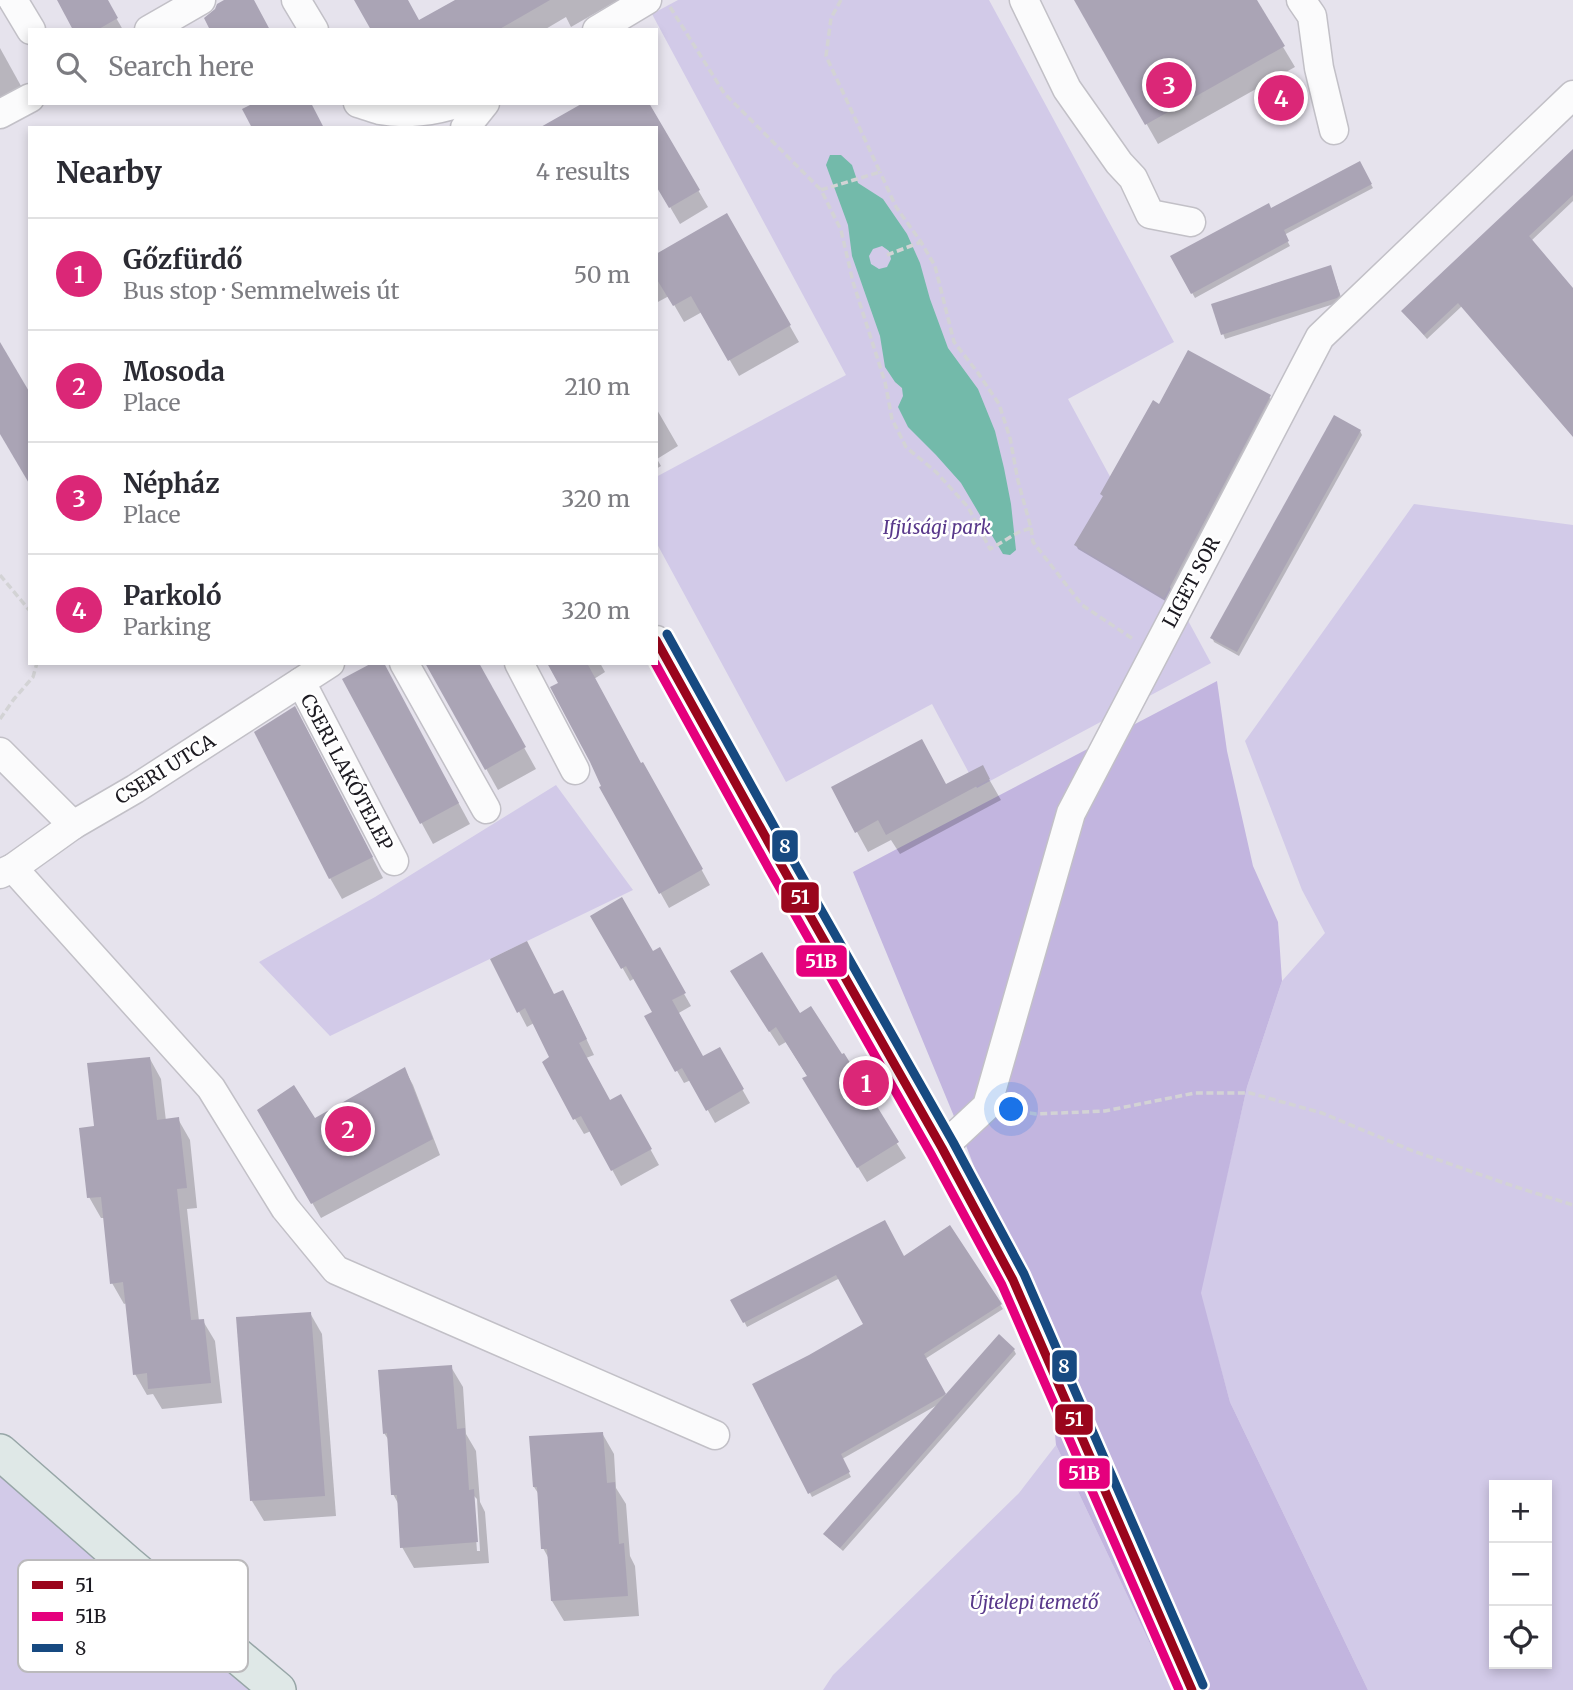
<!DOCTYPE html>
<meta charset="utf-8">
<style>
:root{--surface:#fff;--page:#f2f2f3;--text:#2b2b33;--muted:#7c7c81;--line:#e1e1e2;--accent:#db2777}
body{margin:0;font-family:Merriweather,serif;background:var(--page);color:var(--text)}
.controls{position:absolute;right:21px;bottom:21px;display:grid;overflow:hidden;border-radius:0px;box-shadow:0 4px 10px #0003}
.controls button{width:63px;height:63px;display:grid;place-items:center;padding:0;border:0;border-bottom:2px solid var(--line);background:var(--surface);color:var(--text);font:35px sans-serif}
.you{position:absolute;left:1012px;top:1110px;width:24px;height:24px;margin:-18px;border:5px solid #fff;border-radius:50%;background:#1a73e8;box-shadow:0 0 0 10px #1a73e833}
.badge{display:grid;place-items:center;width:46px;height:46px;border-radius:50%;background:var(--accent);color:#fff;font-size:23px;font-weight:700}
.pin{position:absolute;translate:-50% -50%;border:4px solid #fff;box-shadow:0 2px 7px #0006}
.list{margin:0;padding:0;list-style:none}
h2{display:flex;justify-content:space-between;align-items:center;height:91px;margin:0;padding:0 28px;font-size:30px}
h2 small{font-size:23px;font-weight:400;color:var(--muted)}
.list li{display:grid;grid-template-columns:46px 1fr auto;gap:21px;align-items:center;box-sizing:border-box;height:112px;padding:0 28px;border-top:2px solid var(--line)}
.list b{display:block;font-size:26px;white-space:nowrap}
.list p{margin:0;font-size:23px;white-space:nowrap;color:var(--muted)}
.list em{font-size:23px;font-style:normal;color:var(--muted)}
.icon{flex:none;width:38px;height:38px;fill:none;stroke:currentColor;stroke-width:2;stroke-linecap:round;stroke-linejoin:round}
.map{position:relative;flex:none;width:1573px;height:1690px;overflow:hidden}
.search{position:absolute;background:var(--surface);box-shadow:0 4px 10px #0003;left:28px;top:28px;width:630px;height:77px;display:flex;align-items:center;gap:18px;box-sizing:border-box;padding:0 24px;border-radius:0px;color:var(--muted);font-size:26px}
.panel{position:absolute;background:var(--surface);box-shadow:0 4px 10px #0003;left:28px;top:126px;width:630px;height:539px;border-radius:0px}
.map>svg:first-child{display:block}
.green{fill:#d2cae8;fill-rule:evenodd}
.forest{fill:#c2b5df}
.water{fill:#73baaa;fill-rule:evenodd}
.shadow{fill:#0003;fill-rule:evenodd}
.building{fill:#aaa4b5}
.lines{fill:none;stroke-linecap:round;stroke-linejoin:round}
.minor-casing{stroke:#c2c0c7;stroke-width:31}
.major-casing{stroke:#97a6a7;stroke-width:38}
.path{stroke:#d3d3d5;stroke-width:3.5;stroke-dasharray:7 3.5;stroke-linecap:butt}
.minor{stroke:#fbfbfc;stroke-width:28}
.major{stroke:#dfe8e7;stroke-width:35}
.bus-1-casing{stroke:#fff;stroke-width:14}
.bus-2-casing{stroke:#fff;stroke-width:14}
.bus-3-casing{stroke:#fff;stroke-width:14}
.bus-1{stroke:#9a051c;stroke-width:9}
.bus-2{stroke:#e5007d;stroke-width:9}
.bus-3{stroke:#174a81;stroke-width:9}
.labels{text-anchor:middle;stroke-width:5;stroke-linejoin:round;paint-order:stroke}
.park-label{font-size:19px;font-style:italic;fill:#59398b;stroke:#fff}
.street-label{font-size:19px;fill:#1c1a21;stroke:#fff}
.key{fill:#fff;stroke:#bbbabc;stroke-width:2}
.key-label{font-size:19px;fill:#1c1a21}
.line-badge{stroke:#fff;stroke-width:2.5}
.badge-label{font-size:19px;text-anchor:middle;font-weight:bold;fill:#fff}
</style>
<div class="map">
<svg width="1573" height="1690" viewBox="0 0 1573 1690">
<rect width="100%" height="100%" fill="#e6e3ed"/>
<!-- green -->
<g class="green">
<polygon points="678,0 989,0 1174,342 1068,399 1211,663 977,788 932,704 786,782 656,542 656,477 846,375 652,14"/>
<path d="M1414,504L1573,525V1690H1368L1230,1402L1200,1293L1247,1087L1282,981L1325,933L1302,890L1245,741ZM1494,1485H1547V1664H1494Z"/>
<polygon points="556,785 633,890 330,1036 259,962 375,897"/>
<polygon points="1056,1445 1172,1690 823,1690 833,1675 1019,1493"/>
<polygon points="0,1452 278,1690 0,1690"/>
</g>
<!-- forest -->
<polygon class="forest" points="1217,681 1227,751 1253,866 1278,922 1282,981 1247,1087 1201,1293 1230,1402 1368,1690 1172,1690 1056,1445 1048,1358 965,1143 853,872"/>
<!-- water -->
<path class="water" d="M830,155H841L852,165L858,183L883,199L907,234L920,263L930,299L948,348L978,389L995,431L1004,468L1011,504L1016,550L1010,555L1003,554L961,483L936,455L908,427L898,407L903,396L902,388L895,382L885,367L880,336L852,256L848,225L826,165ZM882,246L889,251L891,259L887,267L879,269L871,264L869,256L873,249Z"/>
<!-- shadow -->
<g class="shadow">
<polygon points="59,0 106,0 123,30 75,30"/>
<polygon points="356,0 406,0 419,22 460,0 618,0 571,27 566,17 544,30 373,30"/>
<polygon points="1076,0 1255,0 1295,67 1158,144"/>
<polygon points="0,48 26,95 0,109"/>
<polygon points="647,103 708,207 680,224 656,183 656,128"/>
<polygon points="1573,152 1573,201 1531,241 1573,291 1573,436 1462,306 1427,339 1403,311"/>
<polygon points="1359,163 1373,188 1284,235 1290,246 1195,298 1172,257 1271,210"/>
<polygon points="727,216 799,342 739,376 702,312 684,322 669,296 656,303 656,256"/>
<polygon points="1332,271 1342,300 1340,302 1225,339 1213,305"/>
<polygon points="1269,397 1272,401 1167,602 1078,549 1076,545 1104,498 1102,494 1159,406"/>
<polygon points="656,408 678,446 657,459 661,466 656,469"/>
<polygon points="1360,431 1362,435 1239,656 1214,642 1212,637"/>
<polygon points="427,663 477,663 536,769 498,790"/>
<polygon points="549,663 600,663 605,672 594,679 641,765 643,764 710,885 669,908 601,787 603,786 561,683"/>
<polygon points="344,680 392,681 470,824 433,844"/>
<polygon points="306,728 383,878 342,899 330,878"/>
<polygon points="982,767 1001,800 900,854 891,840 868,852 833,788 946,786"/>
<polygon points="593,916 652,953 659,950 691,1006 677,1014 703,1059 719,1049 750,1103 715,1123 691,1080 684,1083 646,1017 654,1012 635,978 630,981"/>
<polygon points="492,960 571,1007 594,1055 586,1058 610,1102 621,1096 659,1165 621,1186 591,1131 584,1134 575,1119 544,1063 551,1058 534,1023 527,1027"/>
<polygon points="741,987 799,1015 841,1056 906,1158 867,1182 813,1094 808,1077 786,1042 779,1046"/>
<polygon points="150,1059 161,1079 166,1121 178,1119 190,1140 197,1208 187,1209 199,1321 203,1321 215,1341 222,1403 162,1409 153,1394 147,1395 135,1374 127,1303 124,1304 112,1283 105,1218 101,1218 89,1197 96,1128"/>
<polygon points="405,1070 413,1085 440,1155 321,1218 259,1111 314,1121"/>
<polygon points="949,1228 1003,1309 925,1359 946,1397 1014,1350 1016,1354 843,1551 828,1538 939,1404 842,1459 851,1477 812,1497 754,1385 810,1357 866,1324 840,1278 747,1327 733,1300 903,1258"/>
<polygon points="310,1313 322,1334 336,1516 264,1521 252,1501"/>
<path d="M451,1367L463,1387L466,1434L476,1451L480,1502L485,1512L489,1563L414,1568L402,1547L399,1505L393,1494L390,1442L384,1433ZM473,1495L477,1499L480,1551H477Z"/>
<polygon points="602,1433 614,1454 616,1488 626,1504 630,1556 635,1566 639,1616 564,1621 552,1601 549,1559 543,1548 540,1496 534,1487"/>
</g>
<!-- building -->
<g class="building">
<polygon points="57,0 108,0 118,18 97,30 73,30"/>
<polygon points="224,0 254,0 270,30 210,30 204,18 215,9 217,4"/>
<polygon points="354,0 408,0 419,20 455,0 550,0 498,30 371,30"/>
<polygon points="1074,0 1257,0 1285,46 1145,125"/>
<polygon points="254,103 311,103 324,128 252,128 242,109"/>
<polygon points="583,103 649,103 700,190 669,208 656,186 656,128 539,128"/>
<polygon points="1573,149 1573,195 1529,236 1573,288 1573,437 1458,303 1424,335 1401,311"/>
<polygon points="1360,161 1372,184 1284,230 1289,241 1191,294 1170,256 1269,203 1271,208"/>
<polygon points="727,213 791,325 728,361 691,296 673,306 656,278 656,254"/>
<polygon points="1331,265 1340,295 1337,298 1221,335 1211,304"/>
<polygon points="0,342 30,393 30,485 0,434"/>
<polygon points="1188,350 1271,395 1164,598 1074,545 1103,496 1100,494 1153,400 1159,404"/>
<polygon points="1334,415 1361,430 1237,652 1210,638"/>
<polygon points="372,663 384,663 459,803 420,824 342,679"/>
<polygon points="425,663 479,663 526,747 485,770"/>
<polygon points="547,663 587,663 641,763 643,762 703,869 659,894 599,787 601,786 590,762 550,687 558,683"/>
<polygon points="295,706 373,857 329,879 254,732"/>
<polygon points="922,739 946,784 983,765 990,779 886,835 878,820 855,833 831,787"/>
<polygon points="622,897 653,951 660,947 686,993 672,1000 703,1056 720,1047 744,1089 706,1111 682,1068 675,1072 644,1016 652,1012 626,966 621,969 590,916"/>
<polygon points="527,941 554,994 563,990 587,1039 579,1043 610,1100 621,1094 652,1149 611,1171 581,1116 573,1120 542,1062 549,1057 525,1008 517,1013 490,959"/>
<polygon points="762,952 800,1013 811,1006 842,1054 844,1053 899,1142 857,1168 802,1078 807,1076 776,1027 769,1032 730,971"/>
<polygon points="150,1057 157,1120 179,1117 187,1188 177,1189 191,1320 204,1319 211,1383 148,1389 147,1373 133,1375 123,1282 110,1284 101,1197 87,1198 79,1128 94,1126 87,1063"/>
<polygon points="405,1067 433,1139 311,1204 257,1110 294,1085 315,1118"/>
<polygon points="885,1220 904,1256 950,1225 1002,1304 924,1354 946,1394 999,1334 1015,1349 840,1548 823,1534 946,1394 841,1454 850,1472 808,1494 752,1384 809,1355 863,1324 836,1275 743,1323 730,1300"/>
<polygon points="311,1312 325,1496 250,1501 236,1317"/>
<polygon points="452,1365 457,1429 465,1428 469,1490 474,1489 478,1542 400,1548 397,1495 391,1495 387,1433 383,1434 378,1370"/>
<polygon points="603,1432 607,1483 615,1482 619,1544 624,1543 628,1596 551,1601 547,1549 541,1549 537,1487 533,1487 529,1436"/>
</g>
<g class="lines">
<!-- minor casing -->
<g class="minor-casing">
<g id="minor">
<polyline points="13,0 31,30"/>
<polyline points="296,0 314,30"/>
<polyline points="1024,0 1067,89 1119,163 1133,178 1150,214 1191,222"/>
<polyline points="1301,0 1312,16 1319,68 1334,130"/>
<polyline points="149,30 201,0"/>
<polyline points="597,30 647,0"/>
<path d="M358,103C365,105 373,108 380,110C405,115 435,111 459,103"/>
<polyline points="0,114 30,98"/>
<polyline points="465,128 485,103"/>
<polyline points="656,640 780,863 942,1148 1013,1280 1192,1690"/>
<polyline points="404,663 486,809"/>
<polyline points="519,663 575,770"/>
<polyline points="301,682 394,861"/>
<polyline points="0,752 73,825"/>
<polyline points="13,868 211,1088 285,1208 336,1270 715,1435"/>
<polyline points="0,874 13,868 73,825 135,789 330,663"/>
<polyline points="942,1148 987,1106 1071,813 1320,337 1573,95"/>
</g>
</g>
<!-- major casing -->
<g class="major-casing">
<polyline id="major" points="0,1452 128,1564 278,1690"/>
</g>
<!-- path -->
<g class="path">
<polyline points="841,0 831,18 826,56 880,172 821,190 841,230 853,282 885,382 892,419 906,447 936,472 968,507 990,549 1019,532 1031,528 1018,481 1010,438 999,404 978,373 954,342 935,266 921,242 896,207 880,172"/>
<polyline points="670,7 724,93 821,190"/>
<polyline points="887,255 921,242"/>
<polyline points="1031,528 1033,542 1082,605 1133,639"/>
<polyline points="0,575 30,611"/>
<polyline points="0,719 14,699 33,677 37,663"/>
<polyline points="1009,1110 1036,1114 1105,1111 1195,1093 1250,1093 1322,1113 1413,1151 1513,1186 1573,1205"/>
</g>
<!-- minor -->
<use href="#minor" class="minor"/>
<!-- major -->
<use href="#major" class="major"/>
<!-- bus-1 casing -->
<g class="bus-1-casing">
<polyline id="bus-1" points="656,640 780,863 942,1148 1013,1280 1192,1690"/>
</g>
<!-- bus-2 casing -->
<g class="bus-2-casing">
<polyline id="bus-2" points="655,663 769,869 931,1154 1002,1285 1179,1690"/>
</g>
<!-- bus-3 casing -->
<g class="bus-3-casing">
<polyline id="bus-3" points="667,634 791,857 953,1142 1024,1274 1203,1685"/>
</g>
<!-- bus-1 -->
<use href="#bus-1" class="bus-1"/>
<!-- bus-2 -->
<use href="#bus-2" class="bus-2"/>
<!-- bus-3 -->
<use href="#bus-3" class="bus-3"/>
</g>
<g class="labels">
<!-- park labels -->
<g class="park-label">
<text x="937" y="534">Ifjúsági park</text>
<text x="1034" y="1609">Újtelepi temető</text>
</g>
<!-- street labels -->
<g class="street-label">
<text transform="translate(1191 582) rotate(-62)" y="7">LIGET SOR</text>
<text transform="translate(165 769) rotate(-32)" y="7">CSERI UTCA</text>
<text transform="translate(347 772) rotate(62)" y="7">CSERI LAKÓTELEP</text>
</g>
</g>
<!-- legend -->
<rect x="18" y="1560" width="230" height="112" rx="10" class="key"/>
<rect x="32" y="1581" width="31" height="8" fill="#9a051c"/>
<rect x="32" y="1612" width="31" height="9" fill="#e5007d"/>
<rect x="32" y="1644" width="31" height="8" fill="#174a81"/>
<g class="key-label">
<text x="75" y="1592">51</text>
<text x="75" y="1623">51B</text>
<text x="75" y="1655">8</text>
</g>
<g class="line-badge">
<rect x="771" y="829" width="28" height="34" rx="7" fill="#174a81"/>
<rect x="780" y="881" width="40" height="33" rx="7" fill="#9a051c"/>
<rect x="795" y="944" width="53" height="34" rx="7" fill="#e5007d"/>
<rect x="1051" y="1349" width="27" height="34" rx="7" fill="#174a81"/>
<rect x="1054" y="1403" width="40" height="33" rx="7" fill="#9a051c"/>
<rect x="1058" y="1457" width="53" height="33" rx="7" fill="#e5007d"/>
</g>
<g class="badge-label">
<text x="785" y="853">8</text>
<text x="800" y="904">51</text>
<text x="821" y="968">51B</text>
<text x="1064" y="1373">8</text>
<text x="1074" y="1426">51</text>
<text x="1084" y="1480">51B</text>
</g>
</svg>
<div class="controls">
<button>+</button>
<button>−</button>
<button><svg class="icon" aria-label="locate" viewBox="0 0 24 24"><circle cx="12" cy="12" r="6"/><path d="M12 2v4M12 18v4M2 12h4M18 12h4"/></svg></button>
</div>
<div class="you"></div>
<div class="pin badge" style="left:866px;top:1083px">1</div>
<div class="pin badge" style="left:348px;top:1129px">2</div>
<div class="pin badge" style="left:1169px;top:85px">3</div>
<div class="pin badge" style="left:1281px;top:98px">4</div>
<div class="search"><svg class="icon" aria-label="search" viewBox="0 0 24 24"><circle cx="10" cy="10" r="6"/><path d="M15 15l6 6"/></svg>Search here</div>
<section class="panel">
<h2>Nearby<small>4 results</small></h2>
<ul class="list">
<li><span class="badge">1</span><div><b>Gőzfürdő</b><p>Bus stop · Semmelweis út</p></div><em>50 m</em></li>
<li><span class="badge">2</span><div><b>Mosoda</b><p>Place</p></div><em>210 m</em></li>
<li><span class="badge">3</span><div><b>Népház</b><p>Place</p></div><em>320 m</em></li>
<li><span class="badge">4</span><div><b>Parkoló</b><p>Parking</p></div><em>320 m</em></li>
</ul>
</section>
</div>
